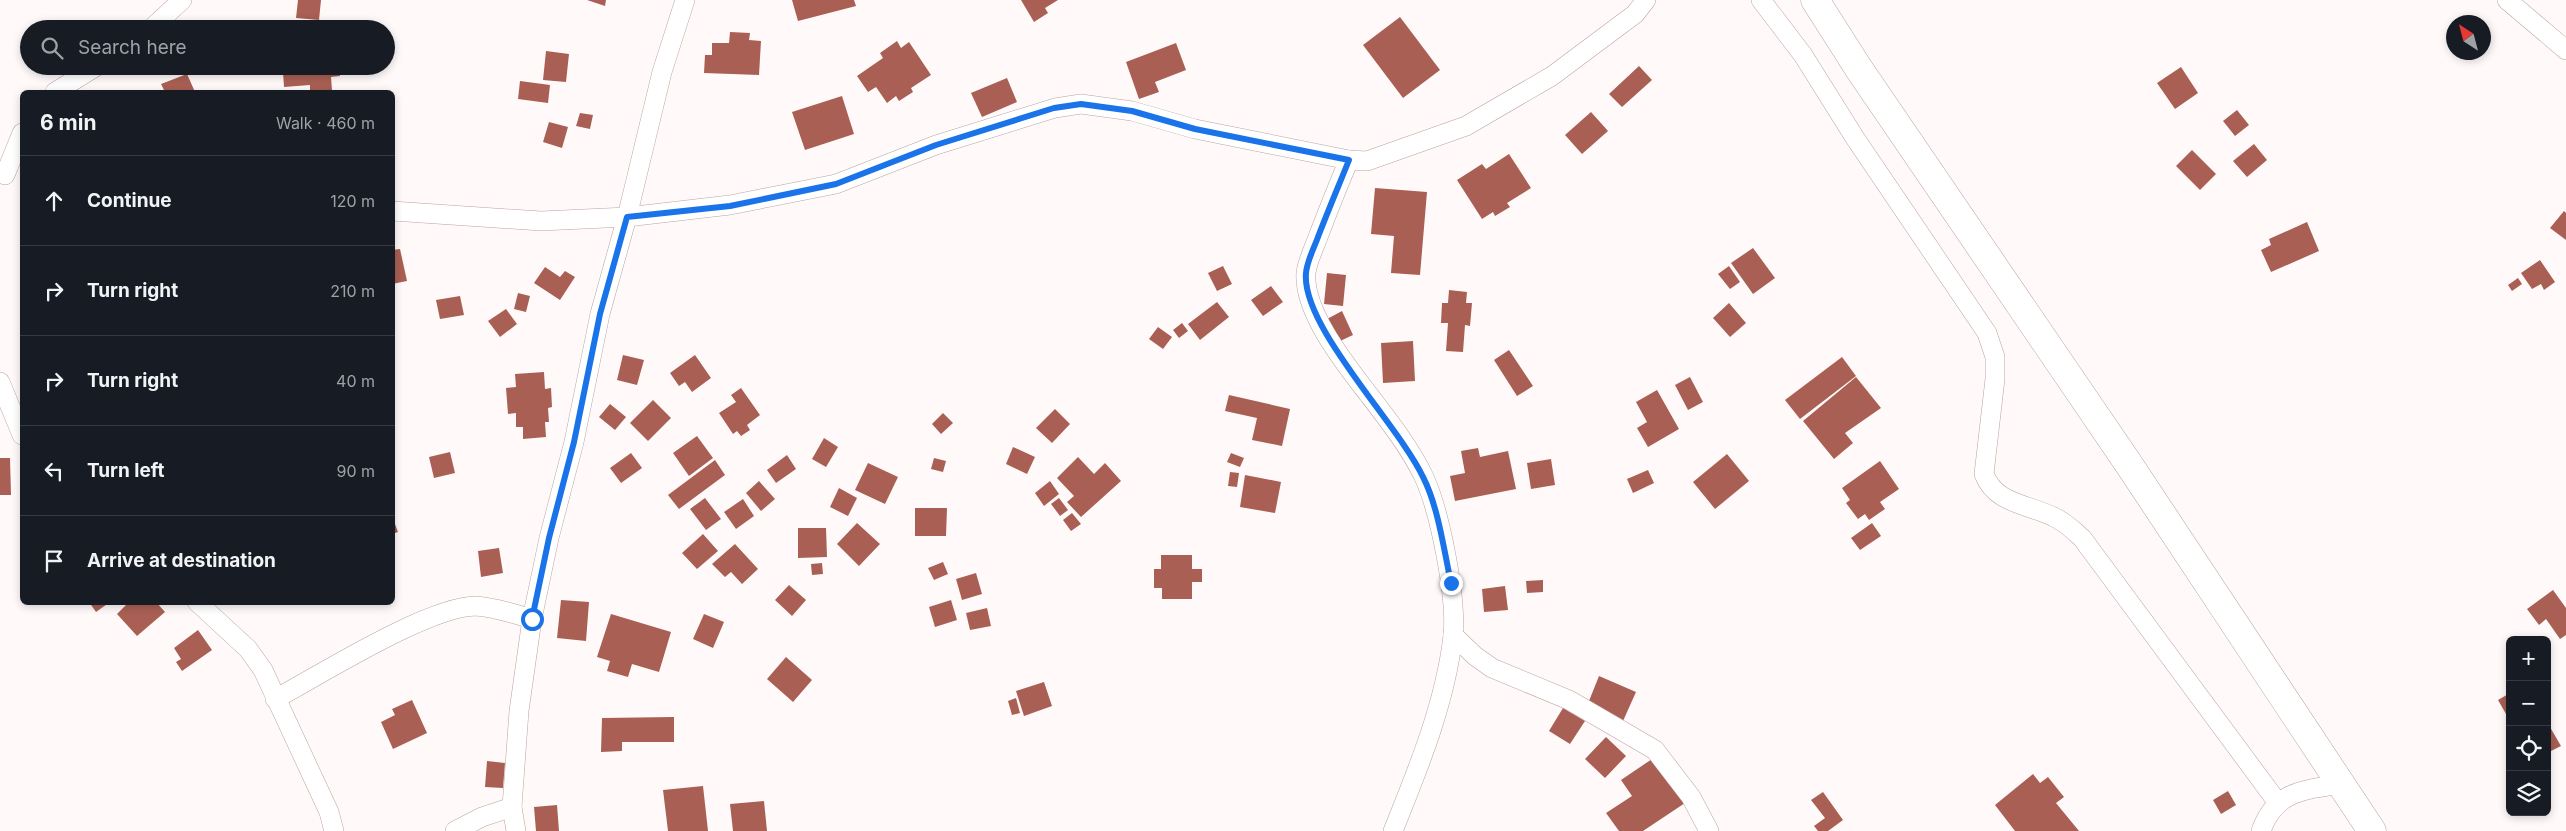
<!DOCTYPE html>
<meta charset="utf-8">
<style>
:root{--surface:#171b24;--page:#20242c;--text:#f1f3f6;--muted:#9ea1a6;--line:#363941}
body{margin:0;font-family:Inter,sans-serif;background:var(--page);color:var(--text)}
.controls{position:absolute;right:15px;bottom:15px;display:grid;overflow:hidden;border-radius:8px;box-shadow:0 2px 8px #0003}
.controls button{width:45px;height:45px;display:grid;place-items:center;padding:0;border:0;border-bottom:1px solid var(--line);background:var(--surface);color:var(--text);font:25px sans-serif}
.compass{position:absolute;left:2446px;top:15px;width:45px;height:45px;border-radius:50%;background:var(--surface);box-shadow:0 2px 8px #0003;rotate:324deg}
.stop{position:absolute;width:15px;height:15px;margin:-11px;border:4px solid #1a73e8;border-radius:50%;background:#fff}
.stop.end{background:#1a73e8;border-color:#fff;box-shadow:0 1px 5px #0008}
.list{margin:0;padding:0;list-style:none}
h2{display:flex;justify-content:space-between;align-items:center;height:65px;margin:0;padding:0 20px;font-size:21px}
h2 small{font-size:16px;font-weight:400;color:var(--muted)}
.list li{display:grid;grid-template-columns:32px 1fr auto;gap:15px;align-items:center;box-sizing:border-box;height:90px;padding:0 20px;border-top:1px solid var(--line)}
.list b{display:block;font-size:19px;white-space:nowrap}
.list em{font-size:16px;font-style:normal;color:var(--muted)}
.icon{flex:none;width:28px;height:28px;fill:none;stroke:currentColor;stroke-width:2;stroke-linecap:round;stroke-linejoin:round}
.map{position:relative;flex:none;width:2566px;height:831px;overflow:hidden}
.search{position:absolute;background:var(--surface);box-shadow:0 2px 8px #0003;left:20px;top:20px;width:375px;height:55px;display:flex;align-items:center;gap:12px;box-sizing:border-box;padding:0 18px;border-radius:28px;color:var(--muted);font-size:19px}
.panel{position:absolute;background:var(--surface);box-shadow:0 2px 8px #0003;left:20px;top:90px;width:375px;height:515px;border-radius:8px}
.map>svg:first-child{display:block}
.building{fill:#a95f53}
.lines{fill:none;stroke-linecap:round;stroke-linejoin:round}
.minor-casing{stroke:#bba39e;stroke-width:20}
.trunk-casing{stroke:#bba39e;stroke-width:29}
.minor{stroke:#fff;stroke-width:19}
.trunk{stroke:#fff;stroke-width:28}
.route{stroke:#1a73e8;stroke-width:6}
</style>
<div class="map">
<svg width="2566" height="831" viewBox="0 0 2566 831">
<rect width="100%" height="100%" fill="#fffaf9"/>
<!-- building -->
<g class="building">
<polygon points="298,0 321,0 319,20 296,18"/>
<polygon points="587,0 606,0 605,6"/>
<polygon points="792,0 854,0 856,6 798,21"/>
<polygon points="1021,0 1058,0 1045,8 1048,13 1034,22"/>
<polygon points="1400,17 1440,70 1403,98 1363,45"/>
<polygon points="258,21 259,29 204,29 204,27"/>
<polygon points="730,32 750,33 749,40 761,41 759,75 704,73 705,55 712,55 712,43 729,43"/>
<polygon points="897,41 901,48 909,42 931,75 911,88 913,92 899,101 896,96 887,103 876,87 868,92 857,76 883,58 880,53"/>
<polygon points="1176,43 1186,70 1155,82 1159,92 1139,99 1126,62"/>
<polygon points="546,51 569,54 566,82 543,80"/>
<polygon points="290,66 339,66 340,76 331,77 332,90 310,92 310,85 284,87 283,72 290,72"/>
<polygon points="1639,66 1652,80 1622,107 1609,94"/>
<polygon points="2181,67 2198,93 2175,109 2157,83"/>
<polygon points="187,74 195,92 159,92 164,90 161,84"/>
<polygon points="1007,78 1017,102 982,117 971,93"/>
<polygon points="520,81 550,85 548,103 518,99"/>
<polygon points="842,96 854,134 805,150 792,112"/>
<polygon points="2237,110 2249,125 2235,136 2223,121"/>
<polygon points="1591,112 1608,131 1582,154 1565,135"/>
<polygon points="580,113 593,115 590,129 576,126"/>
<polygon points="549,122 568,127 562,148 543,142"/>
<polygon points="2254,144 2267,160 2247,177 2233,161"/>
<polygon points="2192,150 2216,174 2200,190 2176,166"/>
<polygon points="1509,154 1531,188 1507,203 1510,207 1495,216 1493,212 1482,219 1457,180 1482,164 1486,169"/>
<polygon points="1375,188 1427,192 1420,275 1391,273 1394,236 1371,234"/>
<polygon points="2564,211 2566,213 2566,240 2550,228"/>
<polygon points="2307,222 2319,251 2271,272 2261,250 2271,245 2269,239"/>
<polygon points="1753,248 1775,278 1753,294 1731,263"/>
<polygon points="400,249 407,281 392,284 392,250"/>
<polygon points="2540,260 2555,282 2544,290 2541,284 2532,289 2521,273"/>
<polygon points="1223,266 1232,284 1217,291 1208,273"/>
<polygon points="1729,266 1740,282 1730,289 1718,274"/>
<polygon points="545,267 560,277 565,271 575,277 560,300 534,283"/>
<polygon points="1327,273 1346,275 1343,306 1324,304"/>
<polygon points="2518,278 2522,284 2512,291 2508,285"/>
<polygon points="1271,286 1283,302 1263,316 1251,300"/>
<polygon points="1449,290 1467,292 1466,303 1472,303 1470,326 1465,325 1463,352 1446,351 1448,323 1441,323 1442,303 1448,303"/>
<polygon points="518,293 530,296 526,312 514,309"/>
<polygon points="460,296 464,315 440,319 436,300"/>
<polygon points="1217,302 1229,317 1200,340 1188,324"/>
<polygon points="1729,303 1746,323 1730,337 1713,318"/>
<polygon points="506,309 517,324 500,337 488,321"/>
<polygon points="1342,311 1353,335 1338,342 1327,319"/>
<polygon points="1182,323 1188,331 1179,338 1173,330"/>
<polygon points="1158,327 1172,337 1163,349 1149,339"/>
<polygon points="1413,341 1415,381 1383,383 1381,343"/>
<polygon points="1509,350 1533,386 1517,396 1494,360"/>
<polygon points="623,355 644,360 637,385 617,380"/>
<polygon points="695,355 711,378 692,392 685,382 679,386 670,373"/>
<polygon points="1842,357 1856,376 1800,419 1785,400"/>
<polygon points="544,372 545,389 551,388 552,407 548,408 549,422 545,422 546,437 523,439 523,427 516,427 516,413 508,414 506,388 516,387 515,374"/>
<polygon points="1690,377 1703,402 1688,410 1675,385"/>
<polygon points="1856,377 1881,408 1845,433 1853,443 1834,459 1803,421"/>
<polygon points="741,388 760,415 747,425 750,430 741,436 737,431 733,434 719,413 736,402 731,395"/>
<polygon points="1657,390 1679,429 1648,447 1637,428 1647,422 1636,402"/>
<polygon points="1229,395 1290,409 1282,446 1252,440 1257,418 1225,411"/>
<polygon points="653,400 671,418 648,441 630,423"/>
<polygon points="610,404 626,417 615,430 599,417"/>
<polygon points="1055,409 1070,424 1052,443 1036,428"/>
<polygon points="943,413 953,423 941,434 932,424"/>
<polygon points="697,436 713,458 689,476 673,453"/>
<polygon points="824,438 838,447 826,467 812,459"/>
<polygon points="1013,447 1035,457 1027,474 1006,464"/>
<polygon points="1478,448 1480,457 1508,451 1516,489 1455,501 1450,476 1465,473 1461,451"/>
<polygon points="450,452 455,473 434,478 429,457"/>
<polygon points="631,453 642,468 621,483 610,468"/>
<polygon points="1231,453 1244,458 1240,467 1227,462"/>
<polygon points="1727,454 1749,481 1715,509 1693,482"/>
<polygon points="787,455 796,469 776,483 767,470"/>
<polygon points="1078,457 1094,474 1105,463 1121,481 1081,517 1067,502 1074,496 1057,478"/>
<polygon points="0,458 10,458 11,495 0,495"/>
<polygon points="934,458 946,461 943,472 931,469"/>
<polygon points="1551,459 1555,485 1531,489 1527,463"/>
<polygon points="715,460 725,475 679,509 668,495"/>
<polygon points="1880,461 1899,489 1880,502 1885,509 1869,520 1865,514 1858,519 1846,503 1850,500 1842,488"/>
<polygon points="868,463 898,477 885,504 855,490"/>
<polygon points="1648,470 1654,483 1633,493 1627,479"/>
<polygon points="1230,472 1239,473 1237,487 1228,486"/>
<polygon points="1245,475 1281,482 1275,513 1240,507"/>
<polygon points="759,481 775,499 761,511 746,493"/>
<polygon points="1050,481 1059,494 1044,506 1035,493"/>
<polygon points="839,488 857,498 848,516 830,507"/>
<polygon points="705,498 721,519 706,530 690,509"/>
<polygon points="1059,498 1068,510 1060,516 1051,504"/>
<polygon points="743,499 754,516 736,529 724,512"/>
<polygon points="915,508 947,508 946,536 915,536"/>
<polygon points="1072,513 1081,524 1071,531 1063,520"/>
<polygon points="392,516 398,532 392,534"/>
<polygon points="857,523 880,544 859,566 837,544"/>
<polygon points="1872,523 1881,536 1860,550 1851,538"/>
<polygon points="798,528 826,528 827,557 798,558"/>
<polygon points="703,534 718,551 697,569 682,553"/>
<polygon points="735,544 758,569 742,584 731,572 725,577 712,564"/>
<polygon points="499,548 503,573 481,577 478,551"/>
<polygon points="1161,555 1192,555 1192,569 1202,569 1202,582 1192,582 1192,599 1162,599 1162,588 1154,588 1154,569 1161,569"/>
<polygon points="943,562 948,574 934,580 928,568"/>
<polygon points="822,563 823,574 812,575 811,564"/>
<polygon points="976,573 982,594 962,600 956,579"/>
<polygon points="1543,580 1543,592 1527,593 1526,581"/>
<polygon points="789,585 806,600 792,616 775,600"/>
<polygon points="1505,586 1508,610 1484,612 1482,589"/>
<polygon points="2553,590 2566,608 2566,635 2560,639 2546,619 2539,625 2527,609"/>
<polygon points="561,600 589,602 586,641 557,638"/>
<polygon points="951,600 957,620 935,627 929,607"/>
<polygon points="89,602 110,602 96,612"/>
<polygon points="129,602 156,602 165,612 137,636 117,614"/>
<polygon points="987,608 991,626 970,630 966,613"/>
<polygon points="611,614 671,632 659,672 632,664 628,677 607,671 610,661 597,657"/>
<polygon points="704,614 724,622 713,648 693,639"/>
<polygon points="198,630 212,650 182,671 176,662 181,659 174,648"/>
<polygon points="786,657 812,680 793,702 767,679"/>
<polygon points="1599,676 1636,692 1623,721 1587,706"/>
<polygon points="1044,682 1052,706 1024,716 1016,691"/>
<polygon points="2510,693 2510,721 2498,700"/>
<polygon points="1016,698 1020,713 1012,715 1008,701"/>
<polygon points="412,700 427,733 393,749 381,722 395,715 392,709"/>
<polygon points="1563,708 1585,721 1570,744 1549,731"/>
<polygon points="674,717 674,742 622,742 622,751 601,752 602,718"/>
<polygon points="2547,722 2561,746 2547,753"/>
<polygon points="1606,737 1626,756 1605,778 1585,759"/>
<polygon points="1655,757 1685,803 1643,831 1619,831 1606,813 1632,796 1621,780"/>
<polygon points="487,761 505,763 503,788 485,787"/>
<polygon points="2033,774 2040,783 2048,777 2064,797 2056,803 2079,831 2015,831 1995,805"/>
<polygon points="703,786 708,831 668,831 663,790"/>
<polygon points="2228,791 2236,805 2221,814 2213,800"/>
<polygon points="1823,792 1843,820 1828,831 1818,831 1814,826 1825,818 1811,800"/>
<polygon points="764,801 767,831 733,831 730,804"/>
<polygon points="557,805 559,831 536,831 534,807"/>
</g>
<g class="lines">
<!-- minor casing -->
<g class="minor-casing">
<g id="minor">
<path d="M1761,0L1803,55L1855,138L1987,333L1995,357V379L1984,474C1995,504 2028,504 2054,517C2065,522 2073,530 2082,538L2278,803"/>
<polyline points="2507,0 2566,50"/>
<polyline points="151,29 182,0"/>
<polyline points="55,92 97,66"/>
<path d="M1349,160C1338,185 1328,211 1318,237C1314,248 1307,262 1306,273C1303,312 1346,365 1369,395C1389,421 1410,448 1424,477C1440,512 1457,598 1453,636C1445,704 1418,769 1393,831"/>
<polyline points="5,175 22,133"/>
<polyline points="392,211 541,221 627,217 730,205 836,184 936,145 1055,108 1081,104 1132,111 1195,129 1349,160 1367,161 1466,126 1552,76 1635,14 1646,0"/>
<polyline points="0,382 22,435"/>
<polyline points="197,602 248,649 263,670 329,812 334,831"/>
<polyline points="1453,635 1475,656 1492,668 1569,700 1655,750 1691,797 1709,831"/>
<path d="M275,699C320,675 429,606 476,606C494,607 514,614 532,619"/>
<polyline points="455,831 482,817 512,807"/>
<polyline points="516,831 512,807 519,711 532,619 549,538 574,442 600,314 627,217 662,72 685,0"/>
<path d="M2261,831C2275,791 2303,790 2341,784"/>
</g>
</g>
<!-- trunk casing -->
<g class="trunk-casing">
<polyline id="trunk" points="1815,0 1859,69 2128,463 2372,831"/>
</g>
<!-- minor -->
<use href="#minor" class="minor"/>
<!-- trunk -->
<use href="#trunk" class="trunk"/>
</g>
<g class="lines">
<!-- route -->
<path class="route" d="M532,619L549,538L574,442L600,314L627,217L730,206L836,184L936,145L1054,108L1081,104L1132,111L1195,129L1349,160C1339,185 1328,211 1318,237C1314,248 1307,261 1306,273C1301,326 1398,424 1423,477C1438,506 1444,550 1451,583"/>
</g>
</svg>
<div class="controls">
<button>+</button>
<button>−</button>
<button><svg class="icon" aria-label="locate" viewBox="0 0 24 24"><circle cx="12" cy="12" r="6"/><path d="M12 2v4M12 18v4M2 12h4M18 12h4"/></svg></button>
<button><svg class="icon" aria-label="layers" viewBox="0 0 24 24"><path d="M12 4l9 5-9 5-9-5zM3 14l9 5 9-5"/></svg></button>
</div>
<svg class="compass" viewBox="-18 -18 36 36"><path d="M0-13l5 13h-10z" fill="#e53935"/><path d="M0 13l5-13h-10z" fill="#9ea1a6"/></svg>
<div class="stop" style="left:532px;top:619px"></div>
<div class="stop end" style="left:1451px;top:583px"></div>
<div class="search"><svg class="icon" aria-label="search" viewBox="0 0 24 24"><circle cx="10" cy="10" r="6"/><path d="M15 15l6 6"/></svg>Search here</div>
<section class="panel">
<h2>6 min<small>Walk · 460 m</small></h2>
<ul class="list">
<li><svg class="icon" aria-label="ahead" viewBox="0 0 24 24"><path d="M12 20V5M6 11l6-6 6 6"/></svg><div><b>Continue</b></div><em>120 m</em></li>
<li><svg class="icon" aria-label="right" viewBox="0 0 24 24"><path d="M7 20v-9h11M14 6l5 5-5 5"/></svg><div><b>Turn right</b></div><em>210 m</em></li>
<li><svg class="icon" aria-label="right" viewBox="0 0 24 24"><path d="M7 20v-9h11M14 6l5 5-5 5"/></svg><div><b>Turn right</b></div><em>40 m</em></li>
<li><svg class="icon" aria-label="left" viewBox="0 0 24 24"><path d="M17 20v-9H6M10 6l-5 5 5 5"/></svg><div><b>Turn left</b></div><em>90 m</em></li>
<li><svg class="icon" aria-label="arrive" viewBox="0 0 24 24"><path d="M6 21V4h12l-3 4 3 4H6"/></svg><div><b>Arrive at destination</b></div></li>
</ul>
</section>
</div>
